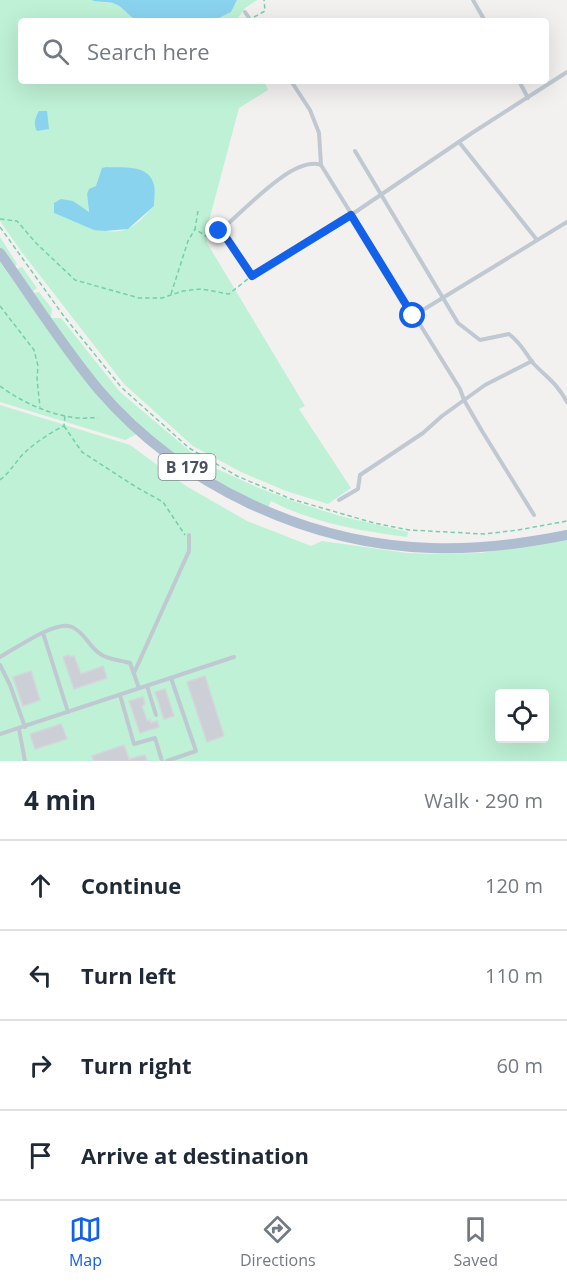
<!DOCTYPE html>
<meta charset="utf-8">
<style>
:root{--surface:#fff;--page:#f6f6f7;--text:#1f2937;--muted:#747a83;--line:#e0e1e3;--accent:#1361e9}
body{margin:0;font-family:"Open Sans",sans-serif;background:var(--page);color:var(--text)}
.controls{position:absolute;right:18px;bottom:18px;display:grid;overflow:hidden;border-radius:6px;box-shadow:0 6px 24px #0002}
.controls button{width:54px;height:54px;display:grid;place-items:center;padding:0;border:0;border-bottom:2px solid var(--line);background:var(--surface);color:var(--text);font:30px sans-serif}
.stop{position:absolute;width:18px;height:18px;margin:-14px;border:4px solid #1361e9;border-radius:50%;background:#fff}
.stop.end{background:#1361e9;border-color:#fff;box-shadow:0 2px 6px #0008}
.list{margin:0;padding:0;list-style:none}
h2{display:flex;justify-content:space-between;align-items:center;height:78px;margin:0;padding:0 24px;font-size:26px}
h2 small{font-size:20px;font-weight:400;color:var(--muted)}
.list li{display:grid;grid-template-columns:39px 1fr auto;gap:18px;align-items:center;box-sizing:border-box;height:90px;padding:0 24px;border-top:2px solid var(--line)}
.list b{display:block;font-size:22px;white-space:nowrap}
.list em{font-size:20px;font-style:normal;color:var(--muted)}
.icon{flex:none;width:33px;height:33px;fill:none;stroke:currentColor;stroke-width:2;stroke-linecap:round;stroke-linejoin:round}
.map{position:relative;flex:none;width:567px;height:761px;overflow:hidden}
.search{position:absolute;background:var(--surface);box-shadow:0 6px 24px #0002;left:18px;right:18px;top:18px;height:66px;display:flex;align-items:center;gap:15px;box-sizing:border-box;padding:0 21px;border-radius:6px;color:var(--muted);font-size:22px}
.sheet{height:438px;background:var(--surface)}
nav{display:flex;justify-content:space-around;align-items:center;box-sizing:border-box;height:84px;border-top:2px solid var(--line);background:var(--surface);font-size:16px;color:var(--muted)}
nav a{display:grid;justify-items:center;gap:3px}
nav .on{color:var(--accent)}
.map>svg:first-child{display:block}
.green{fill:#bef1d5;fill-rule:evenodd}
.water{fill:#8ad3ef}
.building{fill:#cccfd5;stroke:#d4d6dc;stroke-width:1.5}
.lines{fill:none;stroke-linecap:round;stroke-linejoin:round}
.path{stroke:#74d0aa;stroke-width:1.5;stroke-dasharray:4.5 3;stroke-linecap:butt}
.service{stroke:#c0c9d2;stroke-width:4}
.primary{stroke:#afbdd0;stroke-width:10}
.route{stroke:#1361e9;stroke-width:8}
.labels{text-anchor:middle;stroke-width:6;stroke-linejoin:round;paint-order:stroke}
.shield{fill:#fff;stroke:#7e868e;stroke-width:1.5}
.shield-label{font-size:16px;font-weight:bold;fill:#47525e}
</style>
<div class="map">
<svg width="567" height="761" viewBox="0 0 567 761">
<rect width="100%" height="100%" fill="#f3f0f0"/>
<!-- green -->
<g class="green">
<path d="M0,0H91C99,3 110,2 115,4C124,7 129,18 139,21H21V81H264L268,90L239,108L206,232L207,243L305,406L299,409L351,488L328,504L286,491L241,472L193,446L124,384L21,251L0,221ZM154,183V206C147,213 138,224 129,228C107,239 74,221 54,213H89L87,194L96,186Z"/>
<polygon points="237,0 257,0 245,8 236,21 213,21 231,12"/>
<path d="M0,237L17,264L15,266L17,269L22,267L37,288L33,291L34,293L39,292L52,309L51,318H61L120,392L204,463L259,488L293,501L340,516L408,532L407,537C361,531 313,523 271,501L268,508C232,490 195,470 163,444C96,391 47,318 0,247Z"/>
<polygon points="0,262 56,341 137,434 125,440 0,402"/>
<path d="M0,405L130,445L186,486L247,521L311,546L322,541L407,553L437,554L481,553L567,539V761H0ZM500,694H544V738H500Z"/>
</g>
<!-- water -->
<g class="water">
<path d="M91,0H237L231,12L213,21H139C129,18 124,7 115,4C109,1 99,3 91,0Z"/>
<path d="M39,111H47L49,129L37,131C33,124 35,118 39,111Z"/>
<path d="M106,167C121,168 147,164 153,182C156,188 154,199 154,206L128,229L105,231L94,230L54,213V203L61,199L73,201L89,212L87,194L89,189L96,186L102,168Z"/>
</g>
<!-- building -->
<g class="building">
<polygon points="69,655 70,657 74,656 81,674 103,666 107,678 74,689 63,657"/>
<polygon points="31,671 40,700 23,706 13,677"/>
<polygon points="205,676 224,736 207,742 187,682"/>
<polygon points="165,689 174,716 164,719 155,692"/>
<polygon points="143,697 145,704 142,706 147,721 150,720 151,723 157,721 159,727 140,733 129,701"/>
<polygon points="61,724 67,739 35,749 30,734"/>
<polygon points="124,745 129,759 145,755 147,761 94,761 92,756"/>
</g>
<g class="lines">
<!-- path -->
<g class="path">
<polyline points="254,17 265,11 264,0"/>
<polyline points="219,20 221,21"/>
<polyline points="198,211 195,229 206,236 215,233"/>
<polyline points="0,219 17,221 36,243 75,280 139,298 162,298 183,291 201,289 229,294 249,278"/>
<polyline points="0,227 63,315 121,387 189,448 237,476 291,499 374,523 409,530 484,534 518,530 567,521"/>
<polyline points="171,294 188,241 195,229"/>
<polyline points="0,306 34,350 38,366 37,379 40,407"/>
<path d="M0,386C21,402 52,416 79,418C85,419 91,417 98,418"/>
<polyline points="64,426 82,452 136,487 163,502 185,535"/>
<path d="M0,480C10,472 15,463 23,454C35,443 49,433 64,426L65,415"/>
</g>
<!-- service -->
<g class="service">
<polyline points="473,0 485,21"/>
<polyline points="245,12 251,21"/>
<polyline points="291,81 310,110 319,133 321,165 460,389 464,400 482,431 534,515"/>
<polyline points="519,81 528,98"/>
<polyline points="459,142 537,240"/>
<path d="M355,151L458,323L480,340L509,334C520,342 525,352 533,363C547,378 556,382 567,402"/>
<path d="M321,165C293,155 243,212 221,230L252,276L351,215L472,133L567,72"/>
<polyline points="413,316 567,222"/>
<polyline points="339,500 358,489 360,475 423,433 442,416 485,385 532,361"/>
<polyline points="43,633 68,712"/>
<path d="M0,657C15,649 57,619 72,627C84,632 89,646 99,653C107,660 120,660 130,663L139,688"/>
<polyline points="0,665 10,685 25,727"/>
<polyline points="134,673 189,551 189,535"/>
<polyline points="147,686 156,715"/>
<polyline points="120,695 134,744 155,738 162,761"/>
<polyline points="19,729 25,761"/>
<polyline points="0,734 234,657"/>
<polyline points="167,761 196,751 171,678"/>
</g>
<!-- primary -->
<path class="primary" d="M0,253C33,299 63,347 99,390C181,485 306,544 431,548C477,550 522,544 567,535"/>
</g>
<g class="lines">
<!-- route -->
<polyline class="route" points="219,231 221,230 252,276 351,215 413,316"/>
</g>
<g class="labels">
<!-- shield labels -->
<rect class="shield" x="158.5" y="454" width="57" height="26" rx="4.5"/>
<g class="shield-label">
<text x="187" y="473">B 179</text>
</g>
</g>
</svg>
<div class="controls">
<button><svg class="icon" aria-label="locate" viewBox="0 0 24 24"><circle cx="12" cy="12" r="6"/><path d="M12 2v4M12 18v4M2 12h4M18 12h4"/></svg></button>
</div>
<div class="stop" style="left:413px;top:316px"></div>
<div class="stop end" style="left:219px;top:231px"></div>
<div class="search"><svg class="icon" aria-label="search" viewBox="0 0 24 24"><circle cx="10" cy="10" r="6"/><path d="M15 15l6 6"/></svg>Search here</div>
</div>
<section class="sheet">
<h2>4 min<small>Walk · 290 m</small></h2>
<ul class="list">
<li><svg class="icon" aria-label="ahead" viewBox="0 0 24 24"><path d="M12 20V5M6 11l6-6 6 6"/></svg><div><b>Continue</b></div><em>120 m</em></li>
<li><svg class="icon" aria-label="left" viewBox="0 0 24 24"><path d="M17 20v-9H6M10 6l-5 5 5 5"/></svg><div><b>Turn left</b></div><em>110 m</em></li>
<li><svg class="icon" aria-label="right" viewBox="0 0 24 24"><path d="M7 20v-9h11M14 6l5 5-5 5"/></svg><div><b>Turn right</b></div><em>60 m</em></li>
<li><svg class="icon" aria-label="arrive" viewBox="0 0 24 24"><path d="M6 21V4h12l-3 4 3 4H6"/></svg><div><b>Arrive at destination</b></div></li>
</ul>
</section>
<nav>
<a class="on"><svg class="icon" aria-label="map" viewBox="0 0 24 24"><path d="M3 6l6-2 6 2 6-2v14l-6 2-6-2-6 2zM9 4v14M15 6v14"/></svg>Map</a>
<a><svg class="icon" aria-label="directions" viewBox="0 0 24 24"><path d="M12 3l9 9-9 9-9-9zM9 14v-3h6M13 9l2 2-2 2"/></svg>Directions</a>
<a><svg class="icon" aria-label="saved" viewBox="0 0 24 24"><path d="M7 4h10v16l-5-4-5 4z"/></svg>Saved</a>
</nav>
